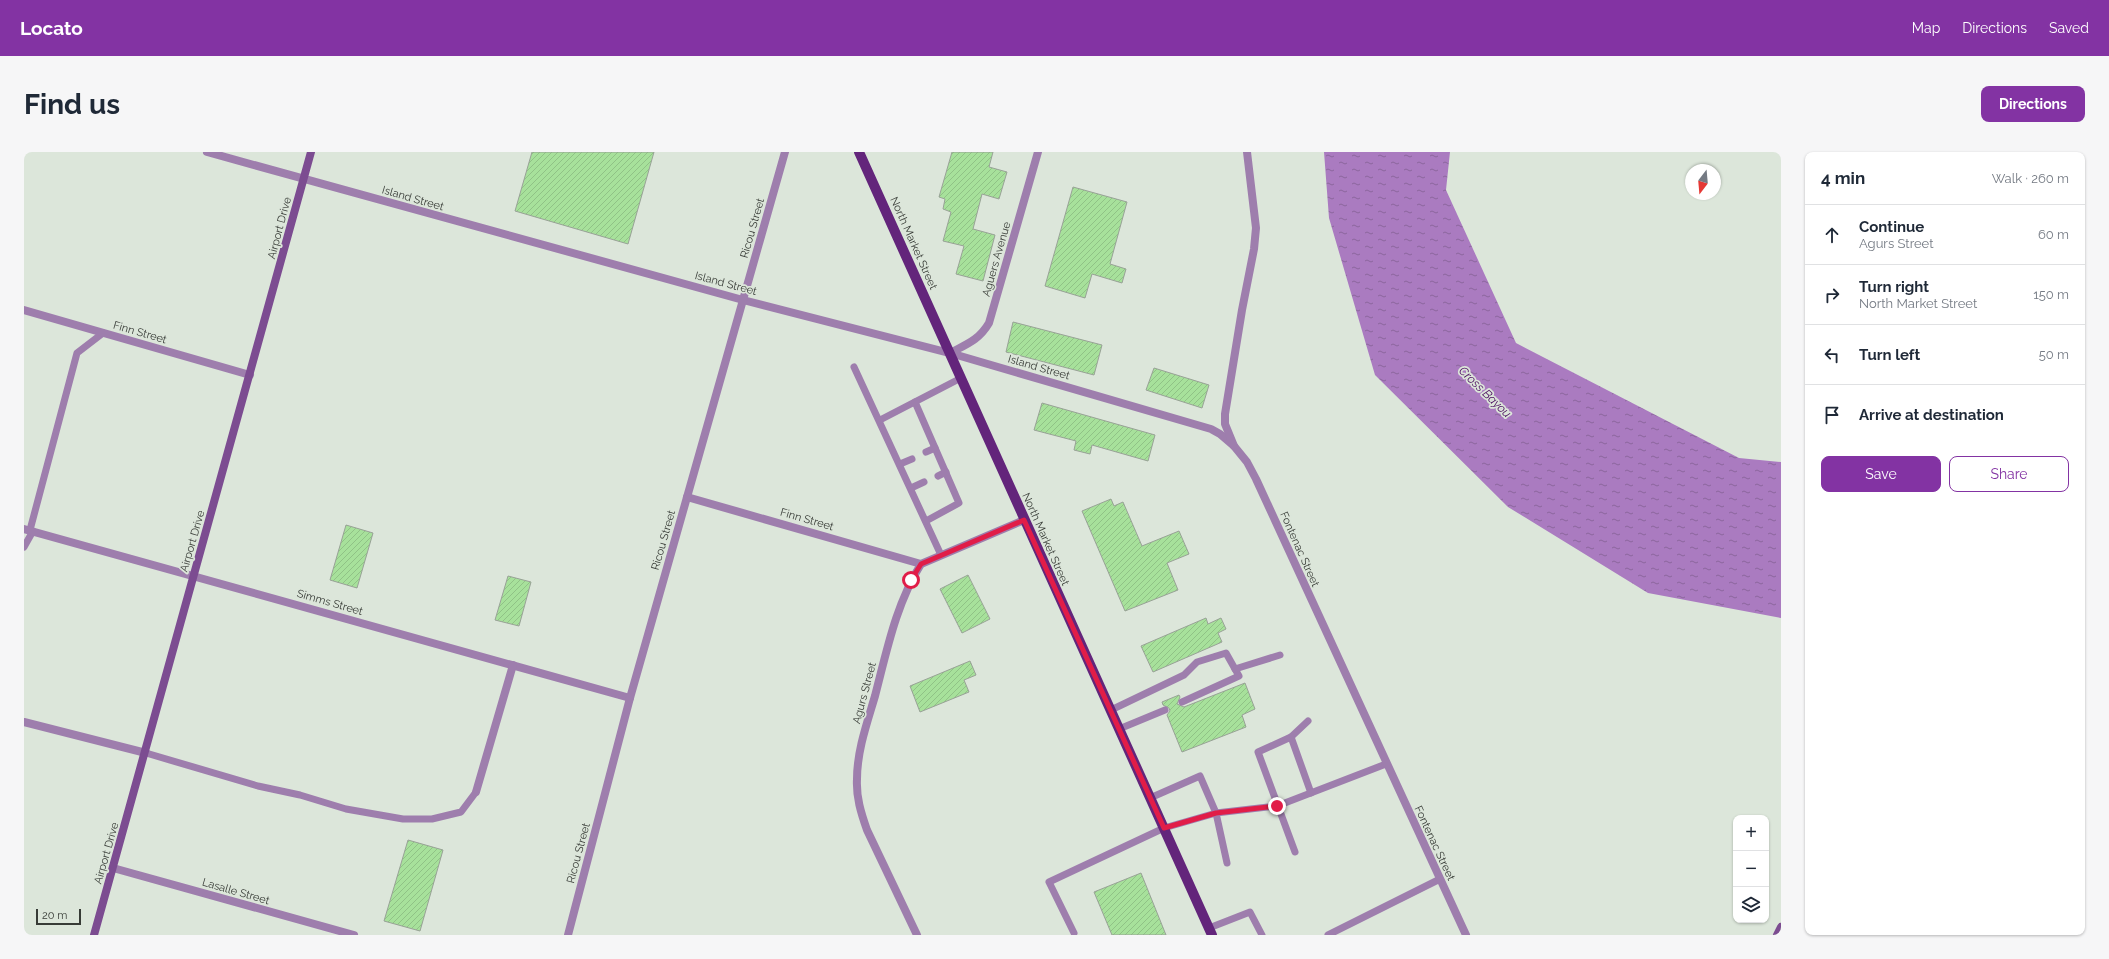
<!DOCTYPE html>
<meta charset="utf-8">
<style>
:root{--surface:#fff;--page:#f6f6f7;--text:#1f2937;--muted:#747a83;--line:#e0e1e3;--accent:#8333a3}
body{margin:0;font-family:Raleway,sans-serif;background:var(--page);color:var(--text)}
.controls{position:absolute;right:12px;bottom:12px;display:grid;overflow:hidden;border-radius:8px;box-shadow:0 1px 3px #0004}
.controls button{width:36px;height:36px;display:grid;place-items:center;padding:0;border:0;border-bottom:1px solid var(--line);background:var(--surface);color:var(--text);font:20px sans-serif}
.compass{position:absolute;left:1661px;top:12px;width:36px;height:36px;border-radius:50%;background:var(--surface);box-shadow:0 1px 3px #0004;rotate:196deg}
.scale{position:absolute;left:12px;bottom:10px;width:45px;box-sizing:border-box;padding-left:4px;border:2px solid #373b36;border-top:0;font-size:11px;line-height:14px;white-space:nowrap;color:#373b36;-webkit-text-stroke:3px #dce6da;paint-order:stroke}
.stop{position:absolute;width:12px;height:12px;margin:-9px;border:3px solid #e11d48;border-radius:50%;background:#fff}
.stop.end{background:#e11d48;border-color:#fff;box-shadow:0 1px 4px #0008}
.list{margin:0;padding:0;list-style:none}
h2{display:flex;justify-content:space-between;align-items:center;height:52px;margin:0;padding:0 16px;font-size:17px}
h2 small{font-size:13px;font-weight:400;color:var(--muted)}
.list li{display:grid;grid-template-columns:26px 1fr auto;gap:12px;align-items:center;box-sizing:border-box;height:60px;padding:0 16px;border-top:1px solid var(--line)}
.list b{display:block;font-size:15px;white-space:nowrap}
.list p{margin:0;font-size:13px;white-space:nowrap;color:var(--muted)}
.list em{font-size:13px;font-style:normal;color:var(--muted)}
.actions{display:flex;gap:8px;padding:12px 16px}
.actions a{flex:1;padding:9px 0;border:1px solid var(--accent);border-radius:8px;text-align:center;font-size:14px;color:var(--accent)}
.actions .main{background:var(--accent);color:#fff}
.icon{flex:none;width:22px;height:22px;fill:none;stroke:currentColor;stroke-width:2;stroke-linecap:round;stroke-linejoin:round}
.map{position:relative;flex:none;width:1757px;height:783px;overflow:hidden;border-radius:8px}
header{display:flex;align-items:center;gap:24px;box-sizing:border-box;height:56px;padding:0 20px;background:var(--accent);color:#fff}
header strong{font-size:19px}
nav{display:flex;gap:22px;margin-inline-start:auto;font-size:14px}
.intro{display:flex;align-items:center;justify-content:space-between;box-sizing:border-box;height:96px;padding:0 24px}
h1{margin:0;font-size:28px}
.button{padding:10px 18px;border-radius:8px;background:var(--accent);color:#fff;font-size:14px;font-weight:700}
main{display:flex;gap:24px;padding:0 24px}
aside{flex:1;background:var(--surface);border-radius:8px;box-shadow:0 1px 3px #0004}
.map>svg:first-child{display:block}
.water{fill:url(#water-ripples)}
.building{fill:url(#building-hatch);stroke:#98a296}
.lines{fill:none;stroke-linecap:round;stroke-linejoin:round}
.lane{stroke:#9e7ead;stroke-width:7}
.street{stroke:#9e7ead;stroke-width:8}
.secondary{stroke:#7c4c91;stroke-width:8}
.primary{stroke:#63257b;stroke-width:10}
.route{stroke:#e11d48;stroke-width:5}
.labels{text-anchor:middle;stroke-width:3.5;stroke-linejoin:round;paint-order:stroke}
.street-label{font-size:11px;fill:#373b36;stroke:#dce6da}
.water-label{font-size:12px;font-style:italic;fill:#49085f;stroke:#dce6da}
</style>
<header>
<strong>Locato</strong>
<nav><a>Map</a><a>Directions</a><a>Saved</a></nav>
</header>
<div class="intro"><h1>Find us</h1><a class="button">Directions</a></div>
<main>
<div class="map">
<svg width="1757" height="783" viewBox="0 0 1757 783">
<defs>
<pattern id="water-ripples" width="26" height="14" patternUnits="userSpaceOnUse"><rect width="26" height="14" fill="#aa7bc0"/><path d="M2 4q2-2 4 0t4 0M15 11q2-2 4 0t4 0" fill="none" stroke="#8b669d"/></pattern>
<pattern id="building-hatch" width="6" height="6" patternUnits="userSpaceOnUse"><rect width="6" height="6" fill="#a7e19b"/><path d="M-1 1l2-2M0 6l6-6M5 7l2-2" fill="none" stroke="#90c286"/></pattern>
</defs>
<rect width="100%" height="100%" fill="#dce6da"/>
<!-- water -->
<polygon class="water" points="1300,0 1426,0 1422,38 1492,191 1715,306 1757,310 1757,466 1624,441 1484,355 1351,223 1305,66"/>
<!-- building -->
<g class="building">
<polygon points="508,0 630,0 604,92 491,59"/>
<polygon points="928,0 969,0 965,15 983,20 975,47 958,42 949,77 971,83 959,129 932,122 940,94 919,89 927,60 919,57 921,47 915,45"/>
<polygon points="1049,35 1103,50 1086,112 1102,117 1098,131 1068,122 1061,146 1021,134"/>
<polygon points="989,170 1078,193 1070,223 982,200"/>
<polygon points="1130,216 1185,233 1178,256 1122,238"/>
<polygon points="1018,251 1131,283 1124,309 1068,293 1066,302 1050,298 1052,289 1010,278"/>
<polygon points="1087,347 1090,354 1099,350 1118,394 1155,379 1165,402 1143,411 1154,438 1101,459 1058,359"/>
<polygon points="322,373 349,381 333,436 306,428"/>
<polygon points="944,423 966,467 938,481 916,437"/>
<polygon points="484,424 507,430 495,474 471,468"/>
<polygon points="1182,466 1184,472 1197,466 1202,477 1194,481 1198,490 1129,520 1117,494"/>
<polygon points="946,509 952,523 940,528 945,540 896,560 886,534"/>
<polygon points="1221,531 1231,557 1218,563 1222,575 1158,600 1143,563 1146,559 1145,556 1139,553 1138,550 1155,543 1156,545 1153,552 1160,555"/>
<polygon points="384,688 419,698 396,779 360,769"/>
<polygon points="1117,721 1142,783 1088,783 1070,740"/>
</g>
<g class="lines">
<!-- lane -->
<g class="lane">
<polyline points="830,215 917,403"/>
<polyline points="891,250 935,351 902,369"/>
<polyline points="856,268 937,226"/>
<polyline points="902,300 911,296"/>
<polyline points="876,312 888,307"/>
<polyline points="914,324 922,320"/>
<polyline points="887,336 900,330"/>
<polyline points="6,378 53,201 79,181"/>
<polyline points="0,395 9,379"/>
<polyline points="1158,550 1215,524 1211,517"/>
<polyline points="1087,558 1160,523 1173,510 1202,501 1211,517 1256,503"/>
<polyline points="1095,577 1141,558"/>
<polyline points="1267,585 1284,569"/>
<polyline points="122,601 234,634 276,643 322,657 379,667 408,667 437,660 452,640"/>
<polyline points="1126,646 1176,624 1192,661 1203,711"/>
<polyline points="1271,700 1234,600 1267,585 1287,641"/>
<polyline points="1185,776 1226,760 1238,783"/>
<polyline points="1050,781 1025,730 1140,676 1192,661 1253,654 1362,612"/>
<polyline points="1304,783 1416,727"/>
</g>
<!-- street -->
<g class="street">
<polyline points="183,0 719,148 926,201 1187,277 1196,282 1210,294"/>
<polyline points="1223,0 1232,76 1230,97 1218,158 1201,262 1201,272 1210,294 1223,310 1232,327 1442,783"/>
<polyline points="0,158 226,223"/>
<path d="M926,201C943,192 955,188 965,171L1014,0"/>
<polyline points="663,345 897,412"/>
<polyline points="0,377 606,546"/>
<polyline points="0,570 122,601"/>
<polyline points="452,640 489,513"/>
<polyline points="89,716 330,783"/>
<polyline points="544,783 606,546 761,0"/>
<path d="M893,783L843,678C837,661 832,645 833,627C833,599 843,571 851,544C863,498 872,452 897,412L1000,368"/>
</g>
<!-- secondary -->
<g class="secondary">
<polyline points="70,783 287,0"/>
<polyline points="1753,783 1757,775"/>
</g>
<!-- primary -->
<polyline class="primary" points="835,0 1188,783"/>
</g>
<g class="lines">
<!-- route -->
<polyline class="route" points="887,428 897,412 1000,368 1140,676 1192,661 1253,654"/>
</g>
<g class="labels">
<!-- street labels -->
<g class="street-label">
<text transform="translate(389 46) rotate(16)" y="4">Island Street</text>
<text transform="translate(255 76) rotate(-75)" y="4">Airport Drive</text>
<text transform="translate(728 76) rotate(-74)" y="4">Ricou Street</text>
<text transform="translate(890 91) rotate(66)" y="4">North Market Street</text>
<text transform="translate(972 107) rotate(-74)" y="4">Aguers Avenue</text>
<text transform="translate(702 131) rotate(15)" y="4">Island Street</text>
<text transform="translate(116 180) rotate(16)" y="4">Finn Street</text>
<text transform="translate(1015 215) rotate(16)" y="4">Island Street</text>
<text transform="translate(783 367) rotate(16)" y="4">Finn Street</text>
<text transform="translate(1022 387) rotate(66)" y="4">North Market Street</text>
<text transform="translate(639 388) rotate(-74)" y="4">Ricou Street</text>
<text transform="translate(168 389) rotate(-74)" y="4">Airport Drive</text>
<text transform="translate(1276 397) rotate(66)" y="4">Fontenac Street</text>
<text transform="translate(306 450) rotate(16)" y="4">Simms Street</text>
<text transform="translate(840 541) rotate(-75)" y="4">Agurs Street</text>
<text transform="translate(1411 691) rotate(65)" y="4">Fontenac Street</text>
<text transform="translate(82 701) rotate(-74)" y="4">Airport Drive</text>
<text transform="translate(554 701) rotate(-75)" y="4">Ricou Street</text>
<text transform="translate(212 739) rotate(16)" y="4">Lasalle Street</text>
</g>
<!-- water labels -->
<g class="water-label">
<text transform="translate(1461 240) rotate(44)" y="4">Cross Bayou</text>
</g>
</g>
</svg>
<div class="controls">
<button>+</button>
<button>−</button>
<button><svg class="icon" aria-label="layers" viewBox="0 0 24 24"><path d="M12 4l9 5-9 5-9-5zM3 14l9 5 9-5"/></svg></button>
</div>
<svg class="compass" viewBox="-18 -18 36 36"><path d="M0-13l5 13h-10z" fill="#e53935"/><path d="M0 13l5-13h-10z" fill="#747a83"/></svg>
<div class="scale">20 m</div>
<div class="stop" style="left:887px;top:428px"></div>
<div class="stop end" style="left:1253px;top:654px"></div>
</div>
<aside>
<h2>4 min<small>Walk · 260 m</small></h2>
<ul class="list">
<li><svg class="icon" aria-label="ahead" viewBox="0 0 24 24"><path d="M12 20V5M6 11l6-6 6 6"/></svg><div><b>Continue</b><p>Agurs Street</p></div><em>60 m</em></li>
<li><svg class="icon" aria-label="right" viewBox="0 0 24 24"><path d="M7 20v-9h11M14 6l5 5-5 5"/></svg><div><b>Turn right</b><p>North Market Street</p></div><em>150 m</em></li>
<li><svg class="icon" aria-label="left" viewBox="0 0 24 24"><path d="M17 20v-9H6M10 6l-5 5 5 5"/></svg><div><b>Turn left</b></div><em>50 m</em></li>
<li><svg class="icon" aria-label="arrive" viewBox="0 0 24 24"><path d="M6 21V4h12l-3 4 3 4H6"/></svg><div><b>Arrive at destination</b></div></li>
</ul>
<div class="actions"><a class="main">Save</a><a>Share</a></div>
</aside>
</main>
